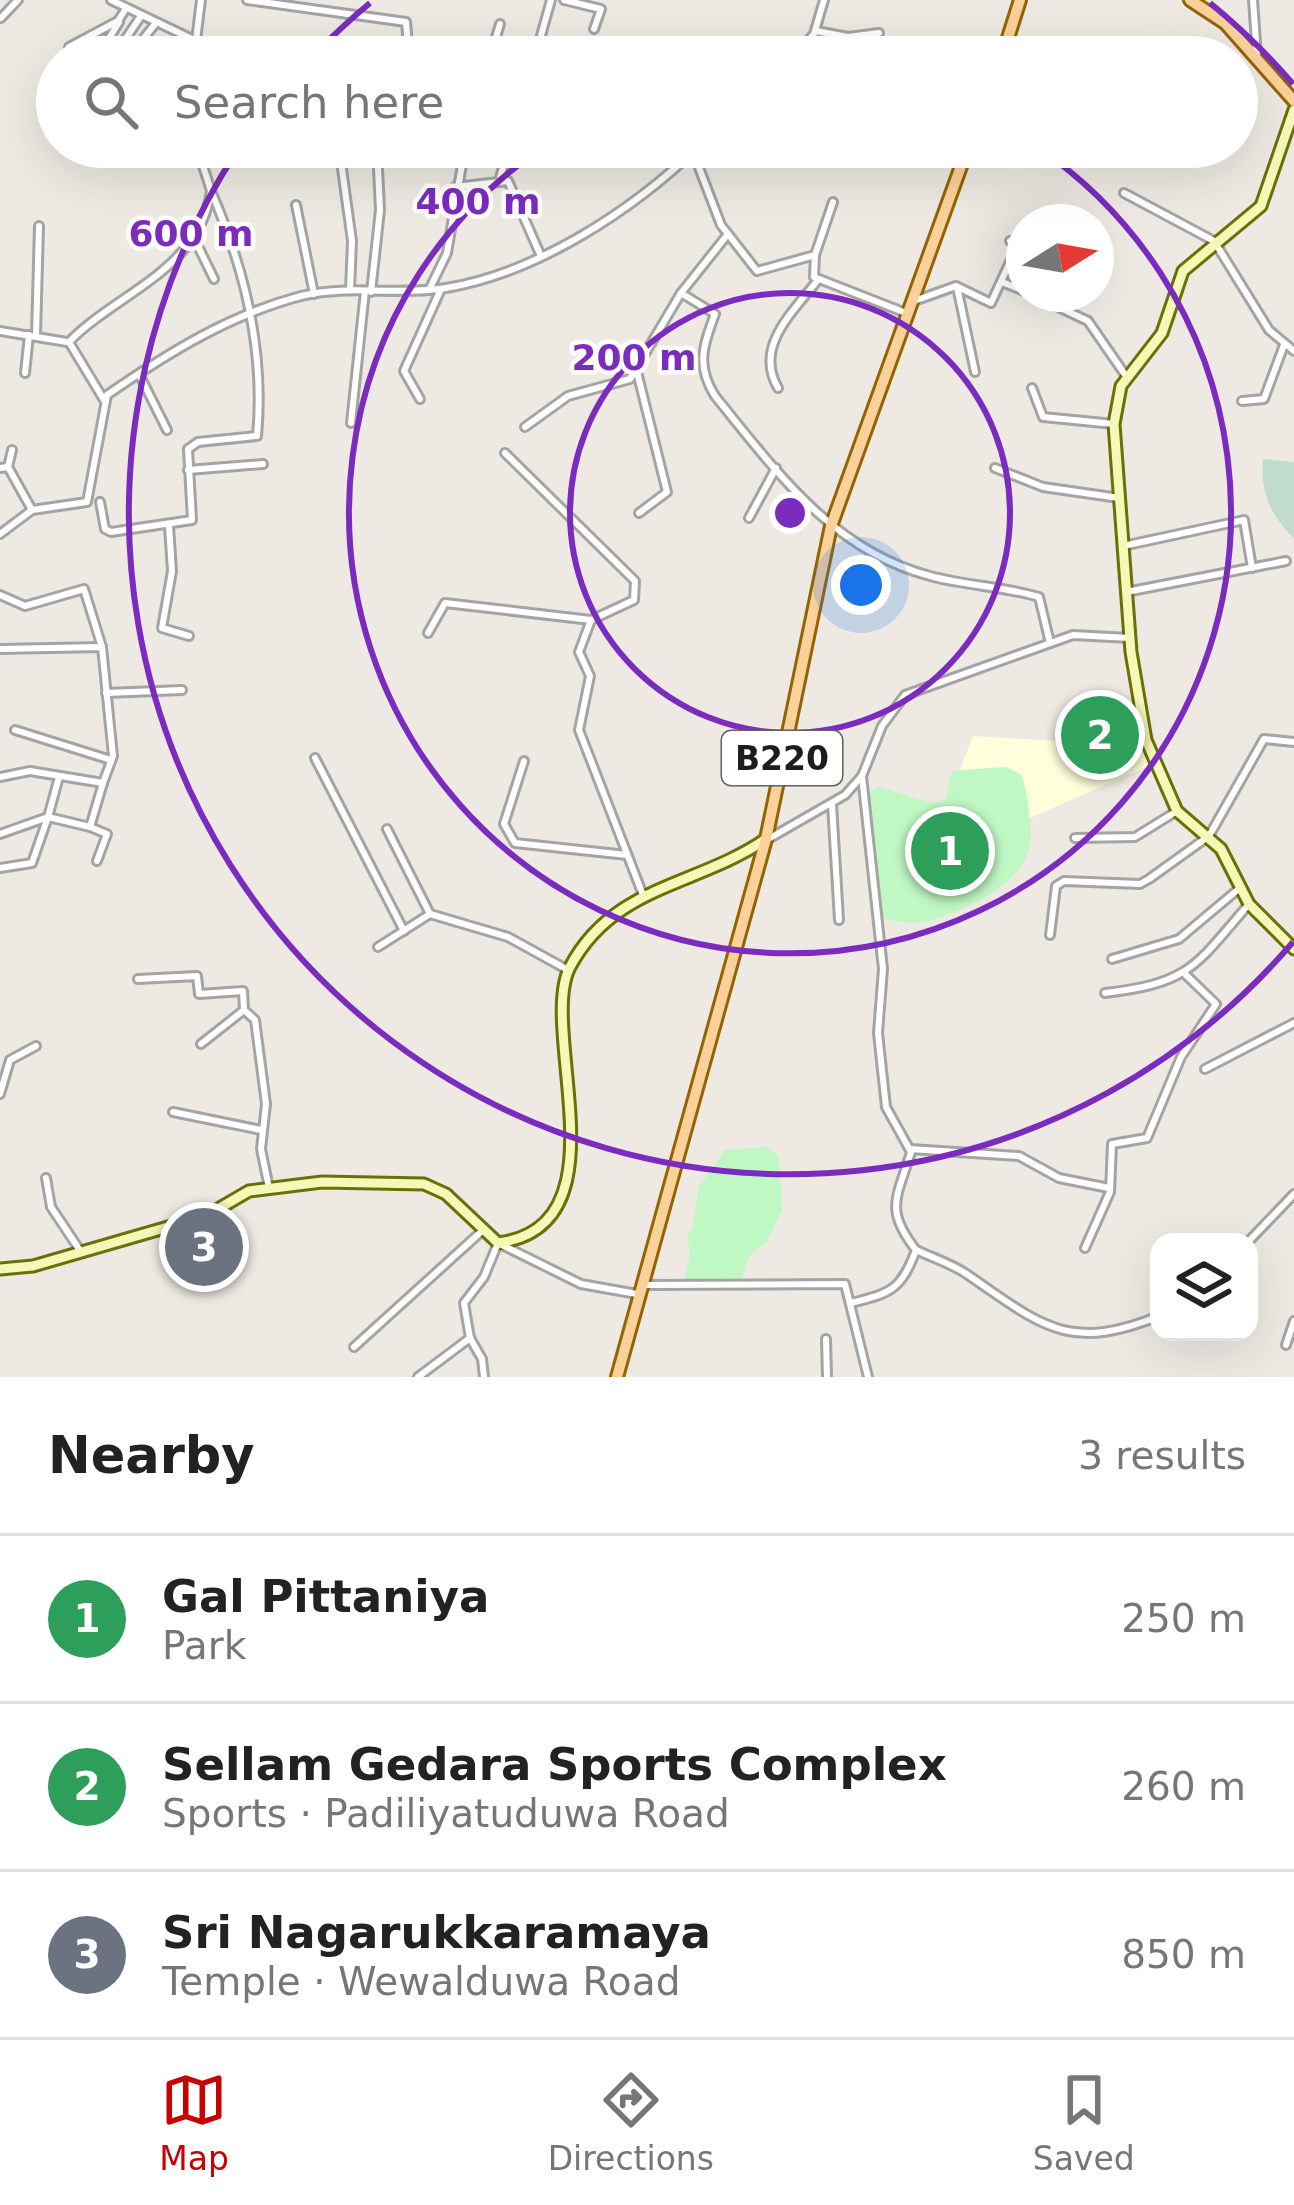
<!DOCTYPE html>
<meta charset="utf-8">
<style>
:root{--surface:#fff;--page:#f2f2f2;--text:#222;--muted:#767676;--line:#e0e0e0;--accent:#c80203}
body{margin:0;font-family:"DejaVu Sans",sans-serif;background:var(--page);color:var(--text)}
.controls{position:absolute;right:36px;bottom:36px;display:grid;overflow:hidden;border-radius:24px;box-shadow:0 12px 48px #0002}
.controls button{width:108px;height:108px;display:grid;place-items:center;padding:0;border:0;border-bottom:3px solid var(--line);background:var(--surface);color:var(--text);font:60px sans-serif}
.compass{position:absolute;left:1006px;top:204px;width:108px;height:108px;border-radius:50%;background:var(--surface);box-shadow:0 12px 48px #0002;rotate:79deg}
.you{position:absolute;left:861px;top:585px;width:42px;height:42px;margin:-30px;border:9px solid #fff;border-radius:50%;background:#1a73e8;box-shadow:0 0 0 18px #1a73e833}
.badge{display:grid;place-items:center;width:78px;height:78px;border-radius:50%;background:var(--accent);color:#fff;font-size:39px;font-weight:700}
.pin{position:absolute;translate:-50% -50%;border:6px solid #fff;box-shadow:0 3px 12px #0006}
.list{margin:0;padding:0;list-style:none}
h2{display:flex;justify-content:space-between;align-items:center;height:156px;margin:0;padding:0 48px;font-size:51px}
h2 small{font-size:39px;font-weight:400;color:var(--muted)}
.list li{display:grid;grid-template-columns:78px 1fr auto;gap:36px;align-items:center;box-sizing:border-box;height:168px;padding:0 48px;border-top:3px solid var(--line)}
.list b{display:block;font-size:45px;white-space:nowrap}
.list p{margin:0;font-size:39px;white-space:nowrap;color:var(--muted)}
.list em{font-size:39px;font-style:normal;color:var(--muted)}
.icon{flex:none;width:66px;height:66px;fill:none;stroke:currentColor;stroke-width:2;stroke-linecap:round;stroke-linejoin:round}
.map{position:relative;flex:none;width:1294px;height:1377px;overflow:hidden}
.search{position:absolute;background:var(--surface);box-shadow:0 12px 48px #0002;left:36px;right:36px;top:36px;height:132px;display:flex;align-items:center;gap:30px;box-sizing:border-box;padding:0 42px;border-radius:66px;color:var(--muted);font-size:45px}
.sheet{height:660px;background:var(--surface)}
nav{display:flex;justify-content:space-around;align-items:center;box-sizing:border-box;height:168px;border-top:3px solid var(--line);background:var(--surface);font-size:33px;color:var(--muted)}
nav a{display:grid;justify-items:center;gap:6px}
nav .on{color:var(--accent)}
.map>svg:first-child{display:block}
.education{fill:#ffffdb}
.wetland{fill:#c0dccf}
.park{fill:#c0f8c4}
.pitch{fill:#81ddb9}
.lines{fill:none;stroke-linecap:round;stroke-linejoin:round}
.street-casing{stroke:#a4a4a4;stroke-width:12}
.secondary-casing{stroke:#667206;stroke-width:15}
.primary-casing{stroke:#946402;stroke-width:16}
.street{stroke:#fff;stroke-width:6}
.secondary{stroke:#f5f8b7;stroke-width:9}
.primary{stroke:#fbd19b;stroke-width:10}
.ring{fill:none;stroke:#7b2cbf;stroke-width:6}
.labels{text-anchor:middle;stroke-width:9;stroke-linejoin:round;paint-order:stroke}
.shield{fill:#fff;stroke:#616161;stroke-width:3}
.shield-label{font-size:33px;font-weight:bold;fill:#1d1d1d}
.centre{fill:#7b2cbf;stroke:#fff;stroke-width:6}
.ring-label{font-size:36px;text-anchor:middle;font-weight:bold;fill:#7b2cbf;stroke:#fff;stroke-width:9;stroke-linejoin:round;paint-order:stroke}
</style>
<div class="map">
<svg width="1294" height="1377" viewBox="0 0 1294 1377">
<rect width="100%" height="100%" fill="#eeeae3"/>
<!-- education -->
<polygon class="education" points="1144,729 1155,763 1027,819 1026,789 1006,767 960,770 973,736 1057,741 1066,761"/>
<!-- wetland -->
<path class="wetland" d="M1263,459L1294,462V539C1271,515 1260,494 1263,459Z"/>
<!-- park -->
<g class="park">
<path d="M1006,767L1022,775C1027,794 1034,831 1029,850C1017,889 960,913 924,922C910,925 891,920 877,918L867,792L879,787L932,803L945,801L952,771Z"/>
<polygon points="767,1147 779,1156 782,1210 767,1242 749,1256 741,1283 683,1284 690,1257 687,1232 692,1230 699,1187 725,1150"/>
</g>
<!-- pitch -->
<polygon class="pitch" points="1140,706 1144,729 1065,762 1057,741"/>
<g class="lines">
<!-- street casing -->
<g class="street-casing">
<g id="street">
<polyline points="111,0 194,40"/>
<polyline points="247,0 406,22 409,57"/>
<polyline points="564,0 601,9 594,29"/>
<polyline points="1253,0 1257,56"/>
<polyline points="1,18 18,0"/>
<polyline points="816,31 848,37 879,33"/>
<polyline points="69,47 118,21 125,10"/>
<polyline points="135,49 156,23"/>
<polyline points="116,53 141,16"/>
<polyline points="82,57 108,40 119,22"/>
<polyline points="168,57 194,40"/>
<polyline points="194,57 201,0"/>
<polyline points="490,57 500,24"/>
<polyline points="535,57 551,0"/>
<polyline points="793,57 814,34 824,0"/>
<polyline points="339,147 352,241 350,290"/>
<polyline points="693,152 721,225 757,271 815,255"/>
<polyline points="199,160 264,151"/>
<polyline points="499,181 509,147"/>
<polyline points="455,187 508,181 540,254"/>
<polyline points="1124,193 1214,241 1269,330 1294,351"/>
<polyline points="833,202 815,255 814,277 906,313"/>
<polyline points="296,205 314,294"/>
<path d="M728,234L681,293L715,314C703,346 696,366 715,396C776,471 833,551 930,576C967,586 1002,586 1039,597L1050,643"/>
<polyline points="193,236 214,279"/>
<polyline points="1002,282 1024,291"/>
<polyline points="957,287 975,372"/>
<polyline points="430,288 447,253 465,147"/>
<polyline points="371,292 380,210 377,147"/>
<polyline points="1031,294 1088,321 1126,376"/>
<polyline points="914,301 956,286 991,303 1016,249 1010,241"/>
<polyline points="0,331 67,342"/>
<polyline points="36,335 39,226"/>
<polyline points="637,372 667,492 639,513"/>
<polyline points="25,373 29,335"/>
<polyline points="139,374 167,430"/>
<path d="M778,388C754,347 792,313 817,281"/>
<polyline points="1032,388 1043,417 1114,424"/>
<polyline points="420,399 404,371 441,289"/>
<path d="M104,400L69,342C116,293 199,271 211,191L197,147"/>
<polyline points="1242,401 1264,399 1284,345"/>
<polyline points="351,423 365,291"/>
<polyline points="525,427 568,396 630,379 681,293"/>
<polyline points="505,453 635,581 634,600 591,620"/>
<polyline points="8,467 12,450"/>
<polyline points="0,468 8,467 32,510"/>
<polyline points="995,468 1043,487 1119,498"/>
<polyline points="188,470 263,464"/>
<path d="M100,502L105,529L111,532L192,520L188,449L198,442L257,436C265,352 244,267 211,191"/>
<polyline points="749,518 776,468"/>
<polyline points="169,526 172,571 162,628 189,636"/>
<path d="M0,534L32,510L87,502L107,395C168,353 229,315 301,296C349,284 397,296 446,288C537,273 633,210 698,147"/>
<polyline points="1123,546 1244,520 1252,568"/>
<polyline points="1126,592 1286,561"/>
<polyline points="0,595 25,606 84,589 102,647"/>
<polyline points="428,633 445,603 591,620 579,652 590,676 579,730 643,895"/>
<polyline points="0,649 102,647 113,756 103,783 30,771 0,777"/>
<polyline points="106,693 182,690"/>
<polyline points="15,730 111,760"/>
<polyline points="315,758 404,931"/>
<polyline points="524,761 504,824 515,843 627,855"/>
<polyline points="832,804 839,920"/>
<polyline points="90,827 107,834 97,861"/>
<polyline points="387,829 430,914"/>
<polyline points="0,834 48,817 59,777"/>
<polyline points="770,838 845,795 862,776 882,726 905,695 1073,635 1130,638"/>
<polyline points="1075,838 1135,837 1177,811"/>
<polyline points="0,868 32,863 48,817 90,827 103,783"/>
<polyline points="1050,935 1056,886 1064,881 1140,884 1149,879 1209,836 1264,739 1294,742"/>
<polyline points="378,947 430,914 508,937 568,970"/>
<polyline points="1112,959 1179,939 1241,887"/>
<polyline points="138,979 197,976 199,994 243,991 244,1010 255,1020 266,1104 261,1149 269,1188"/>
<path d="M1105,993C1191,983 1195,966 1249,904"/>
<polyline points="201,1044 244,1010"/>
<polyline points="1205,1069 1294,1023"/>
<polyline points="0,1094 10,1060 36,1046"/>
<polyline points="173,1112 261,1130"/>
<polyline points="910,1149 1019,1156 1059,1178 1109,1188"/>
<polyline points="46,1178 51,1207 81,1252"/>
<polyline points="1248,1242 1294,1194"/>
<polyline points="1085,1248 1110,1192 1112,1144 1147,1138 1181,1057 1216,1004 1186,975"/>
<path d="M916,1250C933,1258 953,1264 968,1275C1041,1325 1068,1353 1159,1316"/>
<polyline points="645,1285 845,1284 868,1377"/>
<path d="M851,1303C891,1293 901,1290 916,1250C884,1209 897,1198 911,1152L886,1107L878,1033L883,969L862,776"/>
<polyline points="470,1338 482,1359 484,1377"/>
<polyline points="826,1339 827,1377"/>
<polyline points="1286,1345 1294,1321"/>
<polyline points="354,1347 482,1231"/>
<polyline points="418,1377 470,1338 464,1303 484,1277 498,1243 581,1284 637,1294"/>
</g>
</g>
<!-- secondary casing -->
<g class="secondary-casing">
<g id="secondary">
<polyline points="1294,110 1261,206 1183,271 1162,333 1121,386 1114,424 1131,652 1146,740 1177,811 1221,849 1249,904 1294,949"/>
<path d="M0,1269L33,1266L206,1216L249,1191L322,1182L424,1184L446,1194L498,1243C628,1226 537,1030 570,967C613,885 698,886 766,839"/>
</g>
</g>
<!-- primary casing -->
<g class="primary-casing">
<g id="primary">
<polyline points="1190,0 1225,23 1294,101"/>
<polyline points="1002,57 1020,0"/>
<polyline points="617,1377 766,839 831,526 968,147"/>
</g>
</g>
<!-- street -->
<use href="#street" class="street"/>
<!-- secondary -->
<use href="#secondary" class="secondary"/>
<!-- primary -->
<use href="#primary" class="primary"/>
</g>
<!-- distance rings -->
<g class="ring">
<circle cx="790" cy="513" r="220"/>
<path d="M1037 147A441 441 0 1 1 543 147"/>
<path d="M1293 942A661 661 0 0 1 239 148M315 54A661 661 0 0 1 370 3M1210 3A661 661 0 0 1 1293 84"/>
</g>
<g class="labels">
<!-- shield labels -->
<rect class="shield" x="722" y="731" width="120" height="54" rx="9"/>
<g class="shield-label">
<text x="782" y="770">B220</text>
</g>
</g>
<circle cx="790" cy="513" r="18" class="centre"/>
<g class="ring-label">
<text x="478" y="214">400 m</text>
<text x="191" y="246">600 m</text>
<text x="634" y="370">200 m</text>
</g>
</svg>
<div class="controls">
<button><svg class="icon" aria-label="layers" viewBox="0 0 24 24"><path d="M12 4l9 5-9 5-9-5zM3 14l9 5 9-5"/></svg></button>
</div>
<svg class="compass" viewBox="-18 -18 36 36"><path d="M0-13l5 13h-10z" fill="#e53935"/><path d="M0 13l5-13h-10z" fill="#767676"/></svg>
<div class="you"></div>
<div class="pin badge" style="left:950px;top:851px;background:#2e9e5b">1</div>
<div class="pin badge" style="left:1100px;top:735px;background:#2e9e5b">2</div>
<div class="pin badge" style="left:204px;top:1247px;background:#6b7280">3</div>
<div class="search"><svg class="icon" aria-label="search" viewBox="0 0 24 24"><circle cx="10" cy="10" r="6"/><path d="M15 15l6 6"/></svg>Search here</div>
</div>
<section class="sheet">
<h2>Nearby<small>3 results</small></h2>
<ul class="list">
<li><span class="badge" style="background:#2e9e5b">1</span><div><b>Gal Pittaniya</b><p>Park</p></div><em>250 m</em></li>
<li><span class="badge" style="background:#2e9e5b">2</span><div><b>Sellam Gedara Sports Complex</b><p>Sports · Padiliyatuduwa Road</p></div><em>260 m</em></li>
<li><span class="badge" style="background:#6b7280">3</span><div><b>Sri Nagarukkaramaya</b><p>Temple · Wewalduwa Road</p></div><em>850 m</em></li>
</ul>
</section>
<nav>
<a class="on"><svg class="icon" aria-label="map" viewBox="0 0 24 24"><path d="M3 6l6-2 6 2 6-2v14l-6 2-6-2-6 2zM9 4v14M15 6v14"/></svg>Map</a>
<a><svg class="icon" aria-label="directions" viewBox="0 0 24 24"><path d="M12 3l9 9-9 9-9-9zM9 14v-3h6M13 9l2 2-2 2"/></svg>Directions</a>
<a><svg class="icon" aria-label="saved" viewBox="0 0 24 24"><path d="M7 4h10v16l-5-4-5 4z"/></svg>Saved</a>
</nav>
